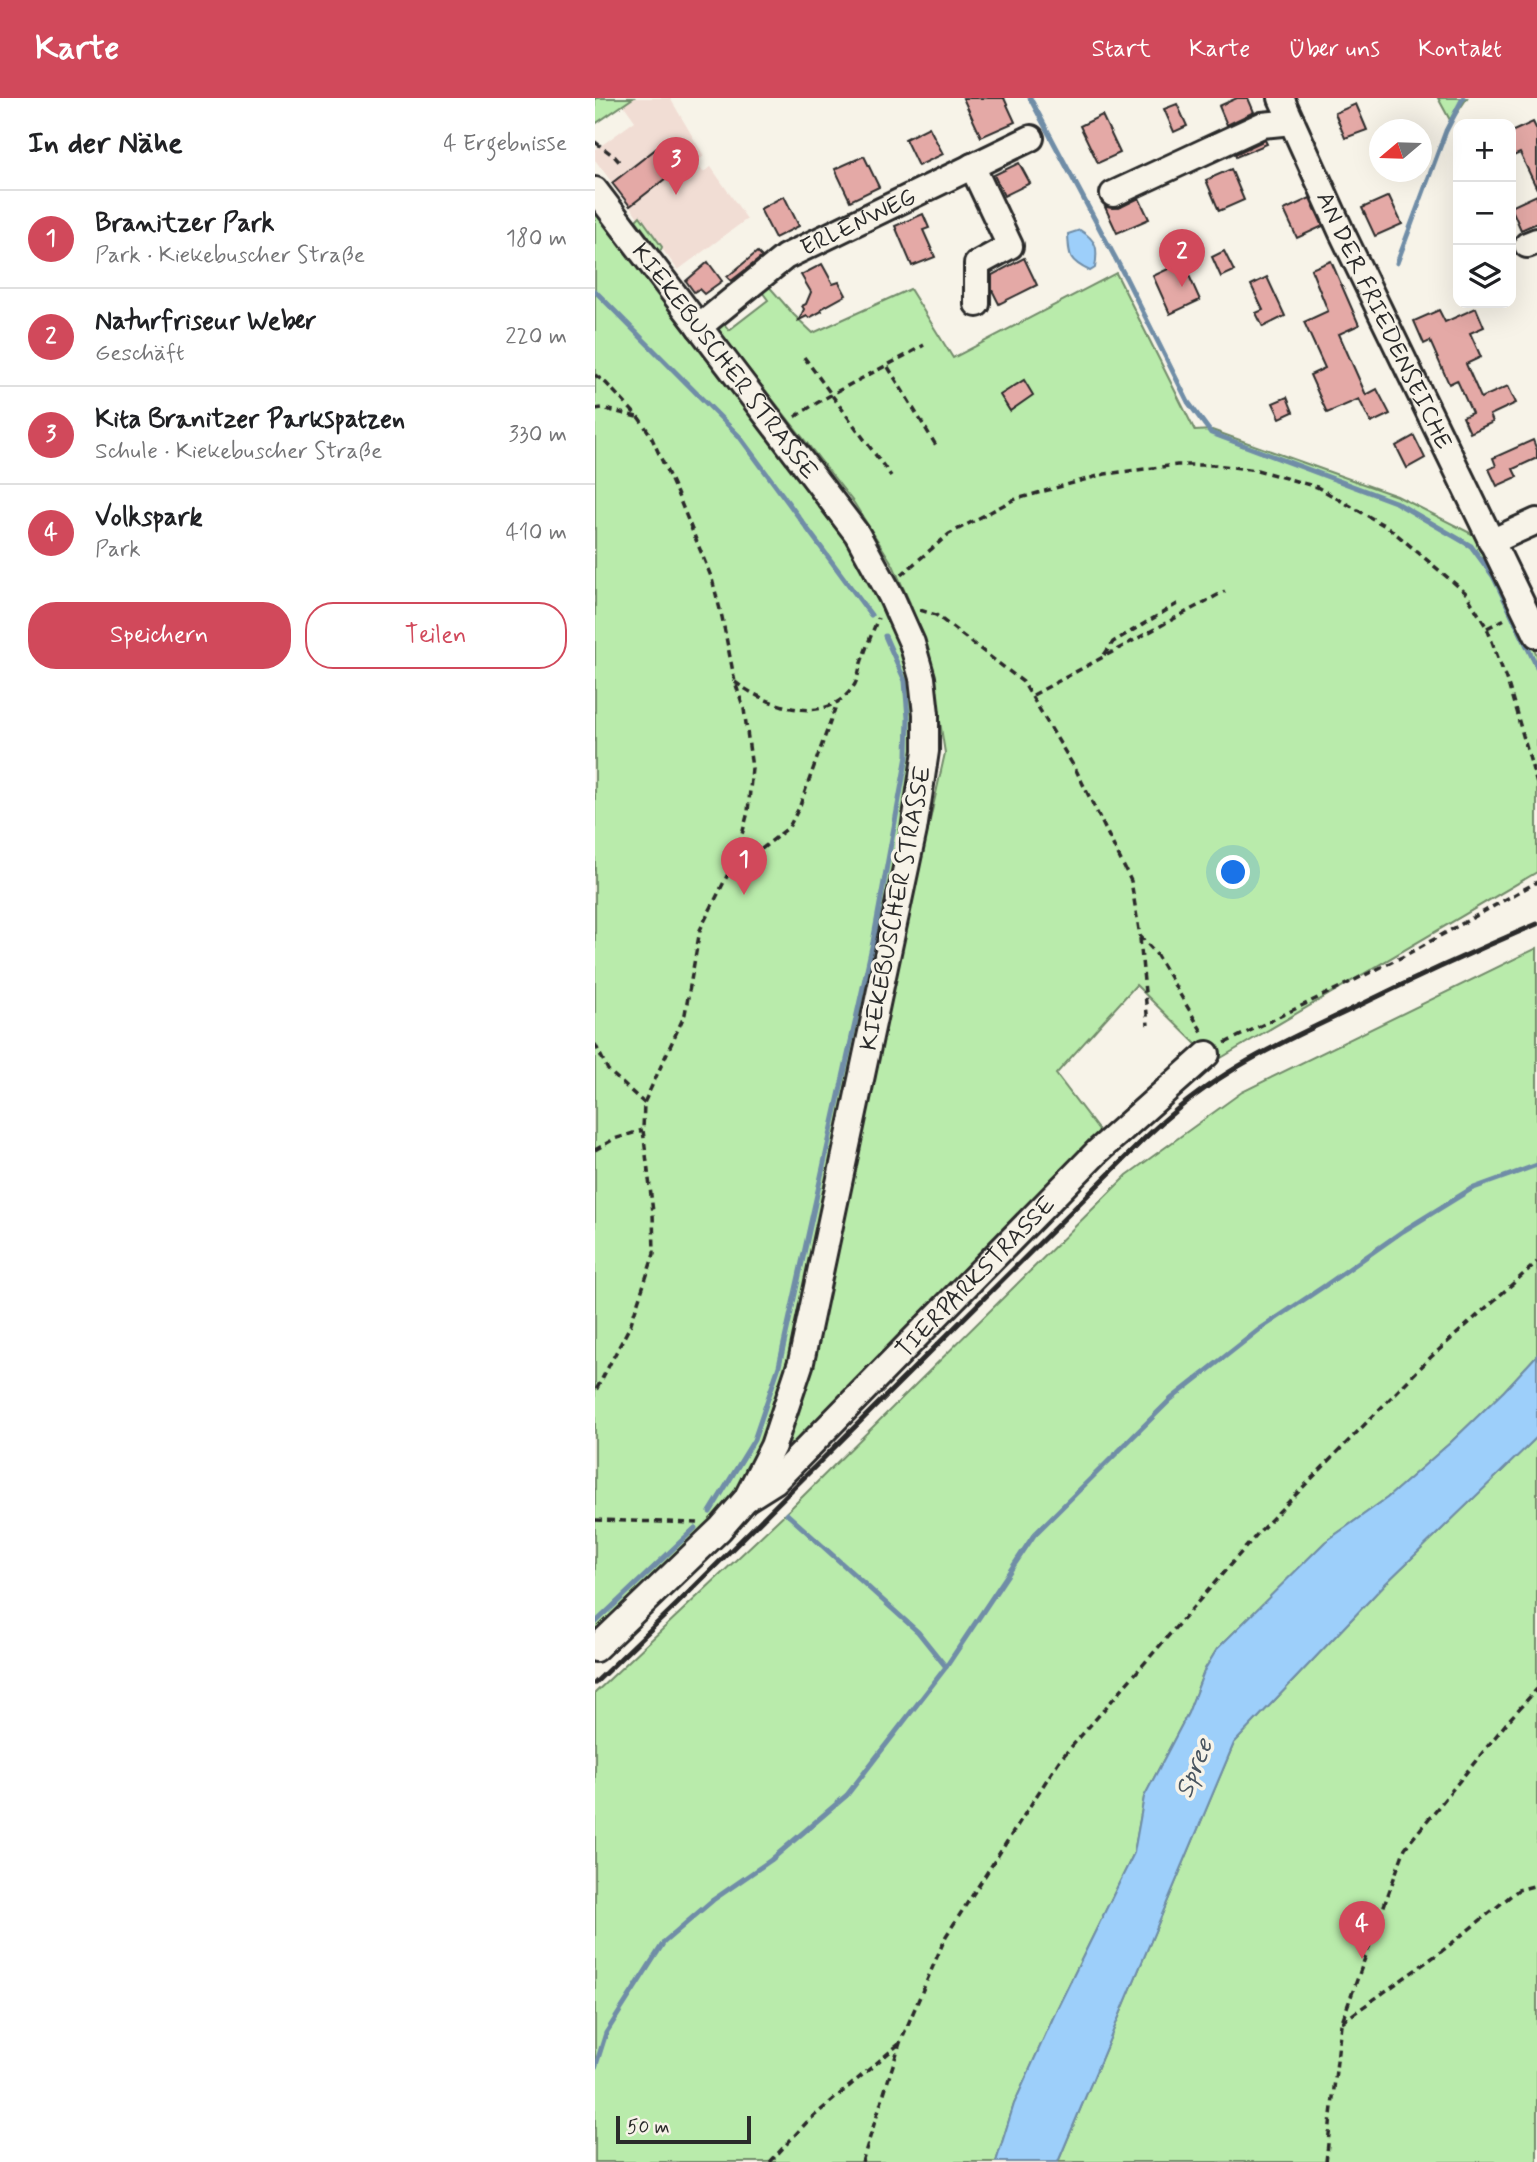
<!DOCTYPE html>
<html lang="de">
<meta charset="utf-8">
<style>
:root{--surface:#fff;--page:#f2f2f2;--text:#202124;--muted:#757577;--line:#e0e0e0;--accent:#d1495b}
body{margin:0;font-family:Mynerve,sans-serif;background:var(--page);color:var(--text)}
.controls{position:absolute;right:21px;top:21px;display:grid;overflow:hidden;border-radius:14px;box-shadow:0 7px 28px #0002}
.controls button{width:63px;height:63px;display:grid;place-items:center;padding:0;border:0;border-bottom:2px solid var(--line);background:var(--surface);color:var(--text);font:35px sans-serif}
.compass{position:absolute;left:774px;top:21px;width:63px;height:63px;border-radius:50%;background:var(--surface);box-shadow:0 7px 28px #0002;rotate:251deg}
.scale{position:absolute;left:21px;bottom:18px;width:135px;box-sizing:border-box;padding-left:7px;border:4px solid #2b2b2b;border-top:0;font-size:19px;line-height:24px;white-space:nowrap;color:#2b2b2b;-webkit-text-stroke:5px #f7f3e8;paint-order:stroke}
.you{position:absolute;left:639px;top:775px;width:24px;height:24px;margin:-18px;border:5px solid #fff;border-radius:50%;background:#1a73e8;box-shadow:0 0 0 10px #1a73e833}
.badge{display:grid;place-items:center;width:46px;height:46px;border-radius:50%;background:var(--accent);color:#fff;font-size:23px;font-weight:700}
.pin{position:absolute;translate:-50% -58px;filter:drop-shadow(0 2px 4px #0008)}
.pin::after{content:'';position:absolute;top:37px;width:24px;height:21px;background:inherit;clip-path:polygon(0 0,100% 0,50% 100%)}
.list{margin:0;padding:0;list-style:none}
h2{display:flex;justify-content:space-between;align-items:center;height:91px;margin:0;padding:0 28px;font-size:30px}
h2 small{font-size:23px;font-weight:400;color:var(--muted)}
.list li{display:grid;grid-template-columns:46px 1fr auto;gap:21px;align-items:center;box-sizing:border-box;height:98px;padding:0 28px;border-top:2px solid var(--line)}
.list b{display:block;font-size:26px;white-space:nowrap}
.list p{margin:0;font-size:23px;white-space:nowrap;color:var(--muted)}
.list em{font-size:23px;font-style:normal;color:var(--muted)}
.actions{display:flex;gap:14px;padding:21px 28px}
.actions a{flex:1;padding:16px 0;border:2px solid var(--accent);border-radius:28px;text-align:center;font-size:24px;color:var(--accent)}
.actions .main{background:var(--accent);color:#fff}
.icon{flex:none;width:38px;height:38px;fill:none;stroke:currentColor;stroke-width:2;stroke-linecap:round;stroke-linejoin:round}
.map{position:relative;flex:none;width:942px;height:2064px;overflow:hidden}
header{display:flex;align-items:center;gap:42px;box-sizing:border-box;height:98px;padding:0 35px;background:var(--accent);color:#fff}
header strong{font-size:33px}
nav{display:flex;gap:38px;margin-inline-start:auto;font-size:24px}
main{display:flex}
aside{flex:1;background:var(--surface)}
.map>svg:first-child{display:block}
.built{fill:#f1ddd4}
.green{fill:#b9ebab;stroke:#728b6b;stroke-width:2}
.water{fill:#9dcffa;stroke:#6f8da7;stroke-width:2}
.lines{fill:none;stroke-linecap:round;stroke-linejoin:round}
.stream{stroke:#6f8da7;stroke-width:5}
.building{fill:#e4a9a6;stroke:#2b2b2b;stroke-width:2}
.minor-casing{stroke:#2b2b2b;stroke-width:30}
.path{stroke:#2b2b2b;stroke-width:3.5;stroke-dasharray:7 5;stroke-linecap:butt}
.minor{stroke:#f7f3e8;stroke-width:24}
.rail{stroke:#2b2b2b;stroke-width:5}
.labels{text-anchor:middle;stroke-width:7;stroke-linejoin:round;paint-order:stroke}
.street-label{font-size:24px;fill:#2b2b2b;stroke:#f7f3e8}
.water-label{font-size:26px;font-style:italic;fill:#48545f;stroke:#f7f3e8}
</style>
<header>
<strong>Karte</strong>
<nav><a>Start</a><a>Karte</a><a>Über uns</a><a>Kontakt</a></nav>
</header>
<main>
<aside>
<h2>In der Nähe<small>4 Ergebnisse</small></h2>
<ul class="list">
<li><span class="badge">1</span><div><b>Branitzer Park</b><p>Park · Kiekebuscher Straße</p></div><em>180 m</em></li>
<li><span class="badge">2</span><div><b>Naturfriseur Weber</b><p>Geschäft</p></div><em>220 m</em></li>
<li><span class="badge">3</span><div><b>Kita Branitzer Parkspatzen</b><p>Schule · Kiekebuscher Straße</p></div><em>330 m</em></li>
<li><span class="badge">4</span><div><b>Volkspark</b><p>Park</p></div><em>410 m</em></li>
</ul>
<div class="actions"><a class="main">Speichern</a><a>Teilen</a></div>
</aside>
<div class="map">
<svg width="942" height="2064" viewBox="0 0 942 2064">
<rect width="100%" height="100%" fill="#f7f3e8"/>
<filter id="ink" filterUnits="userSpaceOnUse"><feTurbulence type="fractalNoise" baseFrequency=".0143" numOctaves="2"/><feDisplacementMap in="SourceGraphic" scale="14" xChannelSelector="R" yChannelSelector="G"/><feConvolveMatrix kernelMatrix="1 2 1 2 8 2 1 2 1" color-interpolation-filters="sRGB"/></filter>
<g filter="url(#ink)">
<!-- built -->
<polygon class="built" points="38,0 75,0 109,58 101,64 108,74 116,69 152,121 83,172 0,62 0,52 40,23 28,6"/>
<!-- green -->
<g class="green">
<polygon points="0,0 38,0 0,26"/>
<polygon points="843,0 872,0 856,24"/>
<polygon points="0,102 235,414 298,521 317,582 323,655 237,1068 191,1270 168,1346 143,1392 121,1423 0,1540"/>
<polygon points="45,118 67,149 65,154 41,122"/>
<polygon points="521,175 600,333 617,332 802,398 887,441 942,557 942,774 619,964 541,887 461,976 517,1050 203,1348 190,1344 209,1286 350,655 338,579 315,505 298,467 259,405 119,227 126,222 134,232 173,202 165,191 172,186 199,217 218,235 315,191 358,260"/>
<polygon points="942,850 942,1257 909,1293 855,1345 792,1400 730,1444 622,1551 610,1571 593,1615 549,1699 539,1755 462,1911 419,2006 401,2064 0,2064 0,1595 197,1409 532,1077 647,994"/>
<polygon points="942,1339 942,2064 463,2064 639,1645 790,1486"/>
</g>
<!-- water -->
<g class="water">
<path d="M485,132C503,143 503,151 500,170L495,173C474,163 474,159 473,136Z"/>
<polygon points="942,1257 942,1339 790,1486 639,1645 463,2064 401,2064 419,2006 462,1911 539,1755 549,1699 593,1615 610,1571 622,1551 730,1444 792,1400 855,1345 909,1293"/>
</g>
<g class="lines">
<!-- stream -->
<g class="stream">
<polyline points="435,0 531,180 593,304 616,335 800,404 876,448 898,478 942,569"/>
<polyline points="802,165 851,33 868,0"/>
<polyline points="0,193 144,338 276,517"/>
<polyline points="115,1414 159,1342 184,1268 278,844 312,658 313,620 310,583 290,538"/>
<polyline points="192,1416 323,1534 351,1569"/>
<polyline points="0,1525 100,1430"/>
<polyline points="0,1970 11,1935 69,1844 118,1802 176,1762 252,1697 351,1569 439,1437 576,1301 665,1231 731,1187 808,1133 876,1091 942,1067"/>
</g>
</g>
<!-- building -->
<g class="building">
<polygon points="368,0 409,0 420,24 386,39"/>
<polygon points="642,0 653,0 659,14 632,27 624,8"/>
<polygon points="582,6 592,28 579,34 569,11"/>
<polygon points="761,6 772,32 750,40 740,15"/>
<polygon points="507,17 525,55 503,65 485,28"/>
<polygon points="938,24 942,32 942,91 925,55 916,59 916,34"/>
<polygon points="334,29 348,56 323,68 310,41"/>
<polygon points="670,42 672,46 641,59 640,56"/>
<polygon points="62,50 80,73 35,108 17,85"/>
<polygon points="269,58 284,89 255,103 240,71"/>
<polygon points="424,65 435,85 409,98 399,77"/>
<polygon points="636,71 649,102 624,113 611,82"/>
<polygon points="942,97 942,125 926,132 916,109"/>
<polygon points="189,98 204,128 180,140 165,111"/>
<polygon points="794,98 807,126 780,138 767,110"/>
<polygon points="544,100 554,121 522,135 510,109 524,110"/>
<polygon points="715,100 728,128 702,140 689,112"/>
<polygon points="328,116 334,130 328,132 340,159 317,168 300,128"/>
<polygon points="629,153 639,173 626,179 617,159"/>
<polygon points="162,154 167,159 136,183 132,179"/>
<polygon points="429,160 442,187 404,206 397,192 397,177"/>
<polygon points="736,163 764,227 744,236 771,297 782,291 795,316 776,325 764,301 732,315 715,277 730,270 709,224 733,213 716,171"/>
<polygon points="113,164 127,183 109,196 104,191 99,194 91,183"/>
<polygon points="588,164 605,202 575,216 558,178"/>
<polygon points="227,166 238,186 244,184 251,197 226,211 227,213 214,220 212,218 204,222 209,211 207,208 211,206 216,194 206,177"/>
<polygon points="672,179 690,218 668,229 661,215 668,212 656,187"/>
<polygon points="881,210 889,229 875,235 886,259 871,266 886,300 913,288 921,305 895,317 898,324 875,335 868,319 877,315 862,282 854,286 835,243 829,246 819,223 844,212 850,224"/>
<polygon points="429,282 438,297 415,313 405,297"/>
<polygon points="692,299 698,314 685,320 678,305"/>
<polygon points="819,338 830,360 812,370 801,348"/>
<polygon points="938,342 942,352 942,360 918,371 922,379 902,388 894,371 901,368 898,360"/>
</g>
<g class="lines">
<!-- minor casing -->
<g class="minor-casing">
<g id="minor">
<path id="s1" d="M686,0L747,135L942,537"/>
<polyline points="377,68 415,148 382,166 382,206"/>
<path id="s2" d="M0,92L262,436L296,498L317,545L327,580L331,616V653L319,732L206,1264L178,1348L151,1401L125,1431L0,1551"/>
<polyline points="518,96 667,27 697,24"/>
<polyline points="932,147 942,143"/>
<path id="s3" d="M104,229L190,159L436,40"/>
<polyline points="896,444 942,423"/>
<path id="s4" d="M153,1400L180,1383L503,1053L612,956"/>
</g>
</g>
<!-- path -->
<g class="path">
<polyline points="0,44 20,59 27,67"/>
<polyline points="209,259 296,378"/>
<polyline points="293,269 342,349"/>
<polyline points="0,277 11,285 44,320 55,336 84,400 117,481 127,519 140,584 149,611 157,670 153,714 148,733 136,770 105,832 90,916 49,1005 48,1032 58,1114 59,1156 35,1228 0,1294"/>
<polyline points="0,311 7,310 42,319"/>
<path d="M200,319C241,291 286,272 329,247"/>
<polyline points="306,477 354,436 418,402 510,376 582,367 621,367 662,372 722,389 794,430 870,494 892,530 914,589 942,686"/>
<polyline points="325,512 341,517 428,584 481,672 536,783 545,838 560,854 609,937"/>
<polyline points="892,530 912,520"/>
<polyline points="509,557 518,544 584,505"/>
<path d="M140,584C173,608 232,631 260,586C263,580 264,572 266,565C271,550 277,535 283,520"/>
<polyline points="438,597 630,493"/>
<polyline points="136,770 153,762 194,729 204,710 242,605"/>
<polyline points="545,840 553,927"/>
<polyline points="630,945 807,859 942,784"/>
<polyline points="0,946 13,972 49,1005"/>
<polyline points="0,1052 19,1041 48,1032"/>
<polyline points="0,1422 103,1425"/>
<polyline points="747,1924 847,1853 923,1792 942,1787"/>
<polyline points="175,2064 212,2024 304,1946"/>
<polyline points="267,2064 305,1945 351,1838 464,1663 664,1434 836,1259 942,1164"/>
<polyline points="731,2064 746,1926 810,1750 914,1622 942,1591"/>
</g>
<!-- minor -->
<use href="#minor" class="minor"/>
<!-- rail -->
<path class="rail" d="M0,1585L81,1507L549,1041C614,977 676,949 757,911C818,881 879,853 942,826"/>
</g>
</g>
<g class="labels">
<!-- street labels -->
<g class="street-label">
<text dy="8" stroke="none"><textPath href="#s3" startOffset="192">ERLENWEG</textPath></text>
<text dy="8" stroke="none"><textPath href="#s1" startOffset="245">AN DER FRIEDENSEICHE</textPath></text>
<text dy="8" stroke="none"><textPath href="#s2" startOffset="215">KIEKEBUSCHER STRASSE</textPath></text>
<text transform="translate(300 810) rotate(-79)" y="8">KIEKEBUSCHER STRASSE</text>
<text dy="8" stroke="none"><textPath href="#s4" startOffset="318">TIERPARKSTRASSE</textPath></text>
</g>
<!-- water labels -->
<g class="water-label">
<text transform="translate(598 1670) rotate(-68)" y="9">Spree</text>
</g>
</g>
</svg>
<div class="controls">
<button>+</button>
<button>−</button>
<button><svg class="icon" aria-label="layers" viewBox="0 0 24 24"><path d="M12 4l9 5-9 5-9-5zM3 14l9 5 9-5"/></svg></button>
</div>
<svg class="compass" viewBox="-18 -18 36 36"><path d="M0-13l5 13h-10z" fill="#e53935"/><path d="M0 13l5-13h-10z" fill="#757577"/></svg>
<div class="scale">50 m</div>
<div class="you"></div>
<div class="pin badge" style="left:149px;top:797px">1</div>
<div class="pin badge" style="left:587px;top:189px">2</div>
<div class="pin badge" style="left:81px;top:97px">3</div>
<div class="pin badge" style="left:767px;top:1861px">4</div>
</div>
</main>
